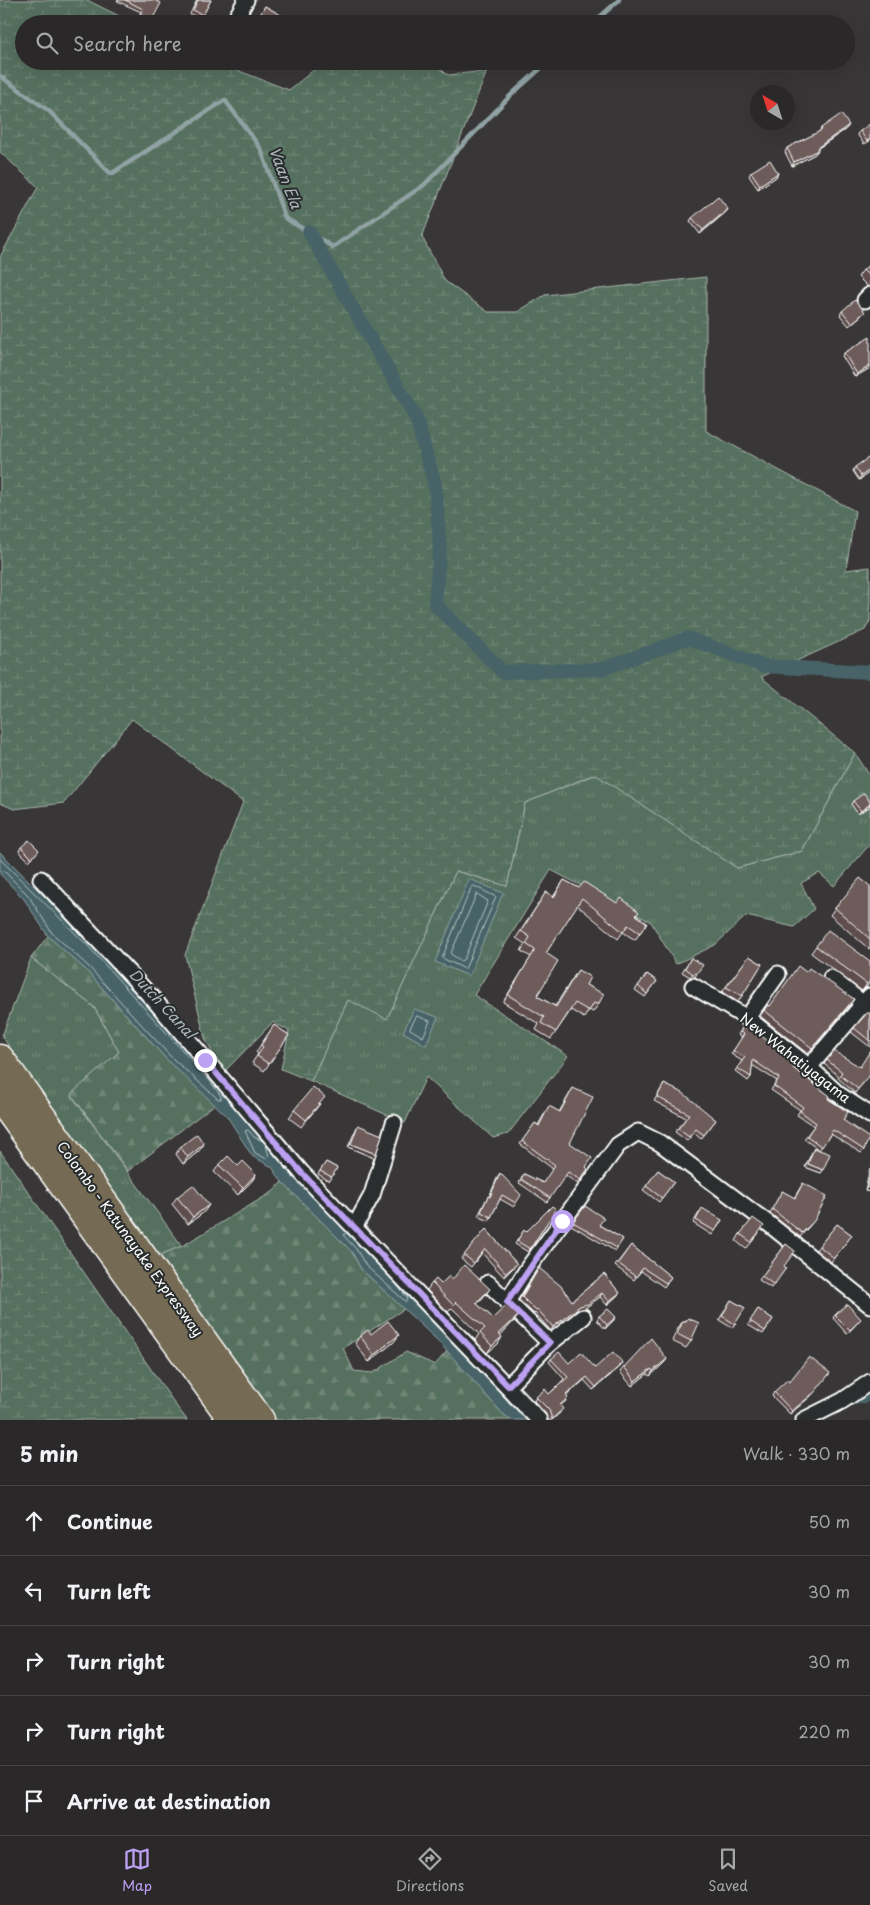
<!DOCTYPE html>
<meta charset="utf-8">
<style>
:root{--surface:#2a2829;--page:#363435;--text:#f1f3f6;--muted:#a5a6a8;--line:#464446;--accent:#bca0f2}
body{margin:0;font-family:"Playpen Sans",sans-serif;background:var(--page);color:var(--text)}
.compass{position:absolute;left:750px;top:85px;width:45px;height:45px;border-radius:50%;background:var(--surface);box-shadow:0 5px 20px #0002;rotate:321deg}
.stop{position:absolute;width:15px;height:15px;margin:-11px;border:4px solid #bca0f2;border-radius:50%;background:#fff}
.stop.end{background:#bca0f2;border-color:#fff;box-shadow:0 1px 5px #0008}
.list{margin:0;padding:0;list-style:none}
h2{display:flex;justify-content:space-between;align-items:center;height:65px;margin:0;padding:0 20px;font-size:21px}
h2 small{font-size:16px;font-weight:400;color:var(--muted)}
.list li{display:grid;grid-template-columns:32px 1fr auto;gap:15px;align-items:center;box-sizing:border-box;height:70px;padding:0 20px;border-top:1px solid var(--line)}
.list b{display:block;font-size:19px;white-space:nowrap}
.list em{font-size:16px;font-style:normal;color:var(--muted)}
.icon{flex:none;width:28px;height:28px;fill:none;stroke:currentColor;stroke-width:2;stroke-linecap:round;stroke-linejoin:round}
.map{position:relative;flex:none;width:870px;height:1420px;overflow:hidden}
.search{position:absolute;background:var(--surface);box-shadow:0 5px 20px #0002;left:15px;right:15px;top:15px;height:55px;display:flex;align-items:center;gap:12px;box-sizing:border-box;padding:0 18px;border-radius:28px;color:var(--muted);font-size:19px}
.sheet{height:415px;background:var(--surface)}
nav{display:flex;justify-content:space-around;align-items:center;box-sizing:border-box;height:70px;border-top:1px solid var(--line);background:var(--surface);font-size:14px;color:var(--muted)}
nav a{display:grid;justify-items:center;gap:2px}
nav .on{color:var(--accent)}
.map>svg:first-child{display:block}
.grass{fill:url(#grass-tufts);stroke:#aab8ae}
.forest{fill:url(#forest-firs);stroke:#aab8ae}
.wetland{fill:url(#wetland-marsh);stroke:#aab8ae}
.water{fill:#466467;stroke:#90a2a4}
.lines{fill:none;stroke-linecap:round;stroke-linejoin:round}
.shore{stroke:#b5c1c2;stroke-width:1}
.stream{stroke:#90a2a4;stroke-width:4.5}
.canal{stroke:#466467;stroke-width:14}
.minor-casing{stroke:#fff;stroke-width:19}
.motorway-casing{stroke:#fff;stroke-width:31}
.minor{stroke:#2a2d2e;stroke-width:15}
.motorway{stroke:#756b52;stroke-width:28}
.wall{fill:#5f4e4d;stroke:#fff}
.shaded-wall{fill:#4d403f;stroke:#fff}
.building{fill:#6e5b5a;stroke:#fff}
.route{stroke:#bca0f2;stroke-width:6}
.labels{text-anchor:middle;stroke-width:4;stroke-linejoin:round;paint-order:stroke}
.street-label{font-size:14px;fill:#fff;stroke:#2a2d2e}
.water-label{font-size:15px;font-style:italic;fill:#acb9bb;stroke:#2a2d2e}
</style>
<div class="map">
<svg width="870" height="1420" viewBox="0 0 870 1420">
<defs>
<pattern id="grass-tufts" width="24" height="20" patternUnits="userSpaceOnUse" patternTransform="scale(1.25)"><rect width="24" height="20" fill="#56705e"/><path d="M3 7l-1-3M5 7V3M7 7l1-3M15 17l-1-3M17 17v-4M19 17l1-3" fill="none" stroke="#6f8576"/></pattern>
<pattern id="forest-firs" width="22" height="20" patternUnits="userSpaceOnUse" patternTransform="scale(1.25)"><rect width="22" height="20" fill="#56705e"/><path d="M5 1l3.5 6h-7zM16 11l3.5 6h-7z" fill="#6f8576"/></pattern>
<pattern id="wetland-marsh" width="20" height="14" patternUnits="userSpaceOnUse" patternTransform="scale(1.25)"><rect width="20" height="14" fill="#56705e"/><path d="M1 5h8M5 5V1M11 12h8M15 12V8" fill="none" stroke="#6f8576"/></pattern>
</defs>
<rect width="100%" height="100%" fill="#383637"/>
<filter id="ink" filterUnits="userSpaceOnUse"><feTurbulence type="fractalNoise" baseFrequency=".02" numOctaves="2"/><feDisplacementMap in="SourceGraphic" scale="10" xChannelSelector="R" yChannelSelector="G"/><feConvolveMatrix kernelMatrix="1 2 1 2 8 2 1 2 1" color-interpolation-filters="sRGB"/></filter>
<g filter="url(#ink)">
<!-- grass -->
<g class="grass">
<polygon points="855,753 870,776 870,844 834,886 819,873 801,883 814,909 794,927 746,916 715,945 676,964 651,922 551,870 474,995 568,1056 508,1134 493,1138 426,1077 405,1123 311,1081 348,999 387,1018 456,871 507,886 525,803 596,774 737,868 802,851"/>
<polygon points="31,958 94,1007 119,1052 71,1095 182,1246 158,1256 53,1112 2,1036"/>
</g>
<!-- forest -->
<g class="forest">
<polygon points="48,936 86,970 169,1062 215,1104 128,1171 71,1094 119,1052 94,1007 31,958"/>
<polygon points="282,1182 352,1252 361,1269 404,1309 343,1348 354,1371 373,1373 406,1352 435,1365 447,1351 502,1413 511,1420 277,1420 158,1256 182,1246 274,1191"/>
</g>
<!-- wetland -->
<g class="wetland">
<polygon points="0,0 87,0 135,24 24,24 24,61 213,61 289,90 325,61 430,61 448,75 487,71 422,237 445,281 488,312 517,312 545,295 706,277 706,431 855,511 846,570 870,567 870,621 865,630 761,677 855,753 802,851 737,868 595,774 525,803 507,886 456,871 387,1019 348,1000 311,1081 281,1069 289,1031 273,1022 223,1073 205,1038 185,955 243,802 132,719 64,803 14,809 0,803 0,257 38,187 0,152"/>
<polygon points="0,1151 177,1407 187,1420 0,1420"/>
</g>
<!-- water -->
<g class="water">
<polygon points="0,852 101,953 166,1025 257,1134 271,1141 272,1152 285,1162 306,1185 310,1195 339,1221 485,1373 511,1405 519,1410 527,1420 511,1420 502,1413 436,1339 361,1269 352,1252 282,1182 272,1167 252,1156 227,1116 169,1062 86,970 48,936 24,899 0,874"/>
<polygon points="469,879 503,893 469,976 435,962"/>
<polygon points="414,1009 438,1017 426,1045 403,1032"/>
</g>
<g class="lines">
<!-- shore -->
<g class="shore">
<polyline points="0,859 87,945 210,1081 221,1096 221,1099 218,1099 172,1058 89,967 52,933 28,895 5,872 0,871"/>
<polygon points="474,886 496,897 465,969 442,958 471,888"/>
<polygon points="477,894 488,901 464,959 461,961 451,954"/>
<polygon points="417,1016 430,1021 423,1037 410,1029"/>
<polyline points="263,1141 254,1137 248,1130 245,1131 255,1153 267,1159 269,1157 266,1145"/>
<polyline points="352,1238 347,1233 343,1235 356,1249 366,1266 406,1302 407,1298 393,1280"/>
</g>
<!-- stream -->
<g class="stream">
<polyline points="592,24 619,0"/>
<polyline points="0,76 49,111 111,174 225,100 261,149 285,218 333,247 424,185 512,94 549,61"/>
</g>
<!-- canal -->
<g class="canal">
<polyline points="309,232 416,418 435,485 440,546 435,604 503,672 602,669 688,638 763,666 870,672"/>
<polyline points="844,1400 870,1395"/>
</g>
<!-- minor casing -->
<g class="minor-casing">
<g id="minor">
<polyline points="233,24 246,0"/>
<polyline points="865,300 870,295"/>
<polyline points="41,879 154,1000 301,1172 539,1420"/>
<polyline points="831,978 870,1009"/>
<polyline points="693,986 747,1018 809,1067 838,1094 870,1115"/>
<polyline points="747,1018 778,974"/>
<polyline points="809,1067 870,996"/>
<polyline points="355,1226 372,1195 394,1123"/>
<polyline points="488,1283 550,1343"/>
<polyline points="507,1302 528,1268 618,1145 638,1132 660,1143 769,1224 870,1305"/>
<polyline points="508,1386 550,1343 583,1317"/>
<polyline points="804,1420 842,1401 870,1382"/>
</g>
</g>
<!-- motorway casing -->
<g class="motorway-casing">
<g id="motorway">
<polyline points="0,1059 260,1420"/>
<polyline points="0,1098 233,1420"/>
</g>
</g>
<!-- minor -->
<use href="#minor" class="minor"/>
<!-- motorway -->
<use href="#motorway" class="motorway"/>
</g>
<!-- wall -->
<g class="wall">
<polygon points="118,0 154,0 152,20 149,24 138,18 141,12 117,1"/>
<polygon points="197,0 211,0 201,19 190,14"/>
<polygon points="265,6 296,24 262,24 257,21"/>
<polygon points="849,125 846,129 817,149 818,150 815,154 792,166 785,152 787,148 819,132 821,128"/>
<polygon points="860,131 870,141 864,144 857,134"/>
<polygon points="751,172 778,173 776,177 758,189 749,176"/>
<polygon points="728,209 726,212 700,234 690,221 692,218"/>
<polygon points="870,264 870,287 867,286 858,277 863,270"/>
<polygon points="842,311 862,315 849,326 840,315"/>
<polygon points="844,353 870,368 855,377 842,356"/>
<polygon points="855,467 870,472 859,480 853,471"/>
<polygon points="853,801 869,807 858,814 851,804"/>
<polygon points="21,847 39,850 29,861 19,851"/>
<polygon points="564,880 579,888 636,915 647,923 635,940 623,932 618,939 577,905 546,953 537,996 555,1006 578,970 598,1005 593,1012 589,1010 584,1018 571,1010 551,1039 536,1030 539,1024 503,1002 531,957 521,951 525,944 516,938 546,892 553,897"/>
<polygon points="870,886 870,950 830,915 835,908"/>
<polygon points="816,946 870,983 862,991 811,953"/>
<polygon points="749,956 762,964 738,1002 722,992"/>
<polygon points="691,958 695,977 690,977 682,972"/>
<polygon points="806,972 854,999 850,1005 808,1054 760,1016 768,1005 770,1006"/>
<polygon points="647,974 657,981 645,997 635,990"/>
<polygon points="870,1013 870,1047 851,1032 854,1028"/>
<polygon points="745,1023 793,1068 828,1099 864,1150 861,1153 831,1134 819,1150 823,1170 821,1173 805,1167 812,1152 814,1148 819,1150 804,1139 814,1126 797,1115 800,1110 771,1090 777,1081 752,1065 751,1077 748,1081 735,1071 742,1061 731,1054 742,1038 738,1035"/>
<polygon points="274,1025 289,1035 264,1071 252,1063 258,1054 256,1052"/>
<polygon points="827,1060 870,1075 855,1093 838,1078 839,1076 824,1064"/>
<polygon points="664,1084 716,1120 701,1139 694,1133 687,1141 675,1132 686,1118 654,1101"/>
<polygon points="573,1088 570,1143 586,1167 588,1169 578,1184 565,1175 547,1202 519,1183 524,1174 543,1183 553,1169 520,1144 535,1123 538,1125 549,1106 559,1112"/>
<polygon points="320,1104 301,1127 289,1118 294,1110"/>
<polygon points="358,1125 374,1158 348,1147 356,1129"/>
<polygon points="180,1147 199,1151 183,1164 176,1154"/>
<polygon points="326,1162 337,1168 329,1181 318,1174"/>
<polygon points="219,1165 238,1166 256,1174 252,1181 238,1195 214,1172"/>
<polygon points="870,1168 870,1192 865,1191"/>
<polygon points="658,1170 674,1182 659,1202 643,1190"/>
<polygon points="500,1173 516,1203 514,1207 500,1199 489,1221 478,1216 488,1196 489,1197 498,1176"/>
<polygon points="803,1183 814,1221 800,1237 770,1213 782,1191 794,1198"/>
<polygon points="177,1197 204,1212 188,1224 172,1204"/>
<polygon points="585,1206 599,1225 623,1239 615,1251 571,1225"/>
<polygon points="556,1209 528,1252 515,1244 524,1230 526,1232"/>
<polygon points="700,1211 722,1220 712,1235 693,1223"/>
<polygon points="837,1224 852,1235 831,1262 816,1250"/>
<polygon points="486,1229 517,1264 504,1277 482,1253 471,1267 461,1259"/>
<polygon points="759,1233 746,1249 736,1241 740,1234"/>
<polygon points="786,1244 784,1266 786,1268 771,1288 759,1280"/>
<polygon points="631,1245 671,1277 664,1287 641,1271 634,1280 615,1266"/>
<polygon points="539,1268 572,1301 604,1274 620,1293 617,1296 607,1305 600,1297 585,1308 577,1310 551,1331 535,1313 534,1314 519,1300"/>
<polygon points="452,1280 485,1295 477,1304 493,1318 519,1315 514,1321 500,1335 498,1344 487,1353 475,1340 479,1334 452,1308 448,1312 427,1290 432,1283 441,1284"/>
<polygon points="731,1300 745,1308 732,1328 719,1320"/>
<polygon points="758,1309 773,1319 763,1334 748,1325"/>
<polygon points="835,1315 861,1319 847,1334 833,1318"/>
<polygon points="599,1316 616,1317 613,1321 605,1329 597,1320"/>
<polygon points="688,1318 691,1341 686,1348 672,1341 678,1328 683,1321 686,1321"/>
<polygon points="371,1334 394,1342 369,1362 355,1343 360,1336"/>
<polygon points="551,1359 595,1368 623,1363 621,1366 593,1390 584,1380 566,1396 566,1401 560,1406 560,1413 552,1420 548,1420 546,1414 534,1401 536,1397 549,1394 564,1379 549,1362"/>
<polygon points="667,1359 663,1364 650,1376 647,1374 632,1386 620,1372 624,1367"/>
<polygon points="789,1382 812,1395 790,1414 772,1396 774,1392"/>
</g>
<!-- shaded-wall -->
<g class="shaded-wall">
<polygon points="849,125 846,129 814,151 817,148"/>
<polygon points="818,150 815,154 792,166 794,162"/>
<polygon points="778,173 776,177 758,189 760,185"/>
<polygon points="728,209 726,212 700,234 703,230"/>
<polygon points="870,366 870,368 855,377 857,374"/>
<polygon points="870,470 870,472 859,480 861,476"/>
<polygon points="870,804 869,807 858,814 861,811"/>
<polygon points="697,973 695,977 690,977 693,974"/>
<polygon points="870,981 870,983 862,991 867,984"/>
<polygon points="854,999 850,1005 808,1054 812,1048"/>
<polygon points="204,1144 199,1151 183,1164 188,1157"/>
<polygon points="351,1144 376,1154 374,1158 348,1147"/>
<polygon points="808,1164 823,1170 821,1173 805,1167"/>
<polygon points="256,1174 252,1181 238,1195 243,1188"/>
<polygon points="867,1187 870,1188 870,1192 865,1191"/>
<polygon points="209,1205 204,1212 188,1224 193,1217"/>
<polygon points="517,1264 504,1277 506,1273"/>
<polygon points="490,1289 485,1295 472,1310 476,1303"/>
<polygon points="602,1293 600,1297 585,1308 577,1310 551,1331 553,1327 580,1306"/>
<polygon points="620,1293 617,1296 607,1305 609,1301"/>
<polygon points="519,1315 514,1321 495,1341 499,1334"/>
<polygon points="616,1317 613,1321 605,1329 607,1325"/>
<polygon points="399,1335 394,1342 369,1362 374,1355"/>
<polygon points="502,1337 498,1344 487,1353 492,1346"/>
<polygon points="667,1359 663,1364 650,1376 653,1371"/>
<polygon points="623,1363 621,1366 593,1390 596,1387"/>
<polygon points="651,1369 647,1374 632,1386 635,1381"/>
<polygon points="830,1373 812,1395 790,1414 792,1411"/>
<polygon points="587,1377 584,1380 563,1399 566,1395"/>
</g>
<!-- building -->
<g class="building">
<polygon points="125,0 154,0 161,3 152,20 140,14 143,9"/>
<polygon points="198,0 211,0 203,15 193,10"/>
<polygon points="265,6 296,24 270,24 259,17"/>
<polygon points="841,114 849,125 817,148 818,150 794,162 787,148 822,130 821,128"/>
<polygon points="870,124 870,139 867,141 860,131"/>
<polygon points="770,160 778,173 760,185 751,172"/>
<polygon points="718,196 728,209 703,230 692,218"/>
<polygon points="870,264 870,277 863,270"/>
<polygon points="855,300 865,312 852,323 842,311"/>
<polygon points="870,337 870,366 857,374 844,353"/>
<polygon points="868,458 870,460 870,470 861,476 855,467"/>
<polygon points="864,793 870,802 870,804 861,811 853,801"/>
<polygon points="29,840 39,850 32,858 21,847"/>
<polygon points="860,878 870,886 870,939 835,908"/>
<polygon points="564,880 579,888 584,882 617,903 621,898 639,912 636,915 647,923 640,933 628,925 623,932 582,898 546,953 558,961 537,996 556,1007 578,970 590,977 586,985 604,994 598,1005 594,1003 589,1011 575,1003 556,1032 541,1023 544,1017 508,995 535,950 526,944 530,937 521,931 546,892 554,897"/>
<polygon points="828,930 870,961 870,981 867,984 816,946"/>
<polygon points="749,956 762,964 742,996 726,987"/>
<polygon points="691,958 703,965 697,973 693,974 685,968"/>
<polygon points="798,966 806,972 809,968 854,999 812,1048 764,1010 768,1005 770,1006"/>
<polygon points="647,974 657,981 647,994 638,986"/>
<polygon points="867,1013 870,1013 870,1041 854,1028"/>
<polygon points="745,1023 796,1063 793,1068 830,1096 828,1099 848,1112 843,1120 869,1138 864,1150 833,1130 822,1147 807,1136 816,1123 800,1111 803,1107 774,1086 779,1078 753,1060 751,1077 737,1068 745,1057 733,1051 744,1034 740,1032"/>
<polygon points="274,1025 289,1035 269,1064 257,1056 263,1047 261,1045"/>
<polygon points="834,1051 860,1067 870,1051 870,1075 858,1089 840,1075 842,1072 827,1060"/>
<polygon points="664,1084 683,1093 716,1120 704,1135 696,1129 689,1137 678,1129 689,1114 657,1097"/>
<polygon points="313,1087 325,1097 306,1120 294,1110"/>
<polygon points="573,1088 593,1097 570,1143 592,1158 586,1167 588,1169 580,1180 568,1172 550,1198 521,1179 524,1174 543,1183 555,1165 522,1141 535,1123 539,1126 549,1106 560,1112"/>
<polygon points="358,1125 382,1135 376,1154 351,1144"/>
<polygon points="197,1134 204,1144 188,1157 180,1147"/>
<polygon points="814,1148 830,1154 823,1170 808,1164"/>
<polygon points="228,1156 238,1166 243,1161 256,1174 243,1188 219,1165"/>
<polygon points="326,1162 337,1168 332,1177 320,1171"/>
<polygon points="658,1170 674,1182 662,1198 646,1186"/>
<polygon points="500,1173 521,1195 516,1203 502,1195 491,1217 481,1212 488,1196 490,1197"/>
<polygon points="870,1175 870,1188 867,1187"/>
<polygon points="803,1183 827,1196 814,1221 802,1233 772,1209 782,1191 795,1198"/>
<polygon points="193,1185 209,1205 193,1217 177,1197"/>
<polygon points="552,1206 556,1209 530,1249 517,1241 524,1230 526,1232"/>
<polygon points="585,1206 604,1218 599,1225 623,1239 617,1248 573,1222"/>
<polygon points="702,1208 722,1220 715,1231 696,1220"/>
<polygon points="753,1218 764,1226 751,1242 740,1234"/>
<polygon points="837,1224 852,1235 834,1258 819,1246"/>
<polygon points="486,1229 517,1264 506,1273 485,1249 474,1263 464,1255"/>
<polygon points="786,1244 795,1251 784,1266 786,1268 774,1285 762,1276"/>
<polygon points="631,1245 671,1277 666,1283 643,1268 636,1277 618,1263"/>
<polygon points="464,1265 490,1289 476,1303 493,1318 508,1304 519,1315 499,1334 502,1337 492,1346 480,1333 485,1328 456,1302 453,1305 432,1283 436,1279 441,1284 449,1276 452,1280"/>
<polygon points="539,1268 561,1286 572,1301 604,1274 620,1293 609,1301 602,1293 588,1304 580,1306 553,1327 537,1309 536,1311 522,1297"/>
<polygon points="731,1300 745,1308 735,1324 722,1316"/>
<polygon points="847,1304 861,1319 850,1330 835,1315"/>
<polygon points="608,1309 616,1317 607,1325 599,1316"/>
<polygon points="758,1309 773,1319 765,1331 750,1321"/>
<polygon points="688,1318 699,1323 691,1341 677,1334 683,1321 686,1321"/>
<polygon points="388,1321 399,1335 374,1355 360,1336 368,1330 371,1334"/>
<polygon points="651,1338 667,1359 653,1371 651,1369 635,1381 624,1367"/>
<polygon points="559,1352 569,1363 581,1352 595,1368 613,1352 623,1363 596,1387 587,1377 566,1395 568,1398 560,1405 563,1409 552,1419 549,1410 536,1397 545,1389 549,1394 568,1377 551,1359"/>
<polygon points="809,1357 830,1373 815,1392 792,1411 774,1392 787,1380 789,1382"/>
</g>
</g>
<g class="lines" filter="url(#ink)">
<!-- route -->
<polyline class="route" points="205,1060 301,1172 508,1386 550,1343 507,1302 562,1221"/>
</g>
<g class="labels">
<!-- street labels -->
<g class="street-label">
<text transform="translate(795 1058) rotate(38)" y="5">New Wahatiyagama</text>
<text transform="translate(130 1239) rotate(54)" y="5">Colombo - Katunayake Expressway</text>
</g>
<!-- water labels -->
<g class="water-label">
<text transform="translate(285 178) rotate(69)" y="5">Vaan Ela</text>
<text transform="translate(162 1004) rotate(47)" y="5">Dutch Canal</text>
</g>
</g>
</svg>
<svg class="compass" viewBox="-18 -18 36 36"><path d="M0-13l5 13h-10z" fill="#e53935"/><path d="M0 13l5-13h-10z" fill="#a5a6a8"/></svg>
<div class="stop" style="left:562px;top:1221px"></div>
<div class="stop end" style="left:205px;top:1060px"></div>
<div class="search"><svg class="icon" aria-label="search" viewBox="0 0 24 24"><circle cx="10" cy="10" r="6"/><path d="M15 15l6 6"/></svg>Search here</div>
</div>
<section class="sheet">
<h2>5 min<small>Walk · 330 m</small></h2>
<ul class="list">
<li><svg class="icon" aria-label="ahead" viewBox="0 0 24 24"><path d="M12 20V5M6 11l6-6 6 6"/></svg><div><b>Continue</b></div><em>50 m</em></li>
<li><svg class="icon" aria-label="left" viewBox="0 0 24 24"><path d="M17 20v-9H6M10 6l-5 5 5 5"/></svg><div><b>Turn left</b></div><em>30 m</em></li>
<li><svg class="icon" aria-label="right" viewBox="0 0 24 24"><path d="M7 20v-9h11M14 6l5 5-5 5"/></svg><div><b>Turn right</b></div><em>30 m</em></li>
<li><svg class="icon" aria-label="right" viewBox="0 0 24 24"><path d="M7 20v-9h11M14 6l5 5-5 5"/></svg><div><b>Turn right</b></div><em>220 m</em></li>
<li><svg class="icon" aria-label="arrive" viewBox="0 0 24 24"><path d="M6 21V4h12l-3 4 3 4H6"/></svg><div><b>Arrive at destination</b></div></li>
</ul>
</section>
<nav>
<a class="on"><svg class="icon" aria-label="map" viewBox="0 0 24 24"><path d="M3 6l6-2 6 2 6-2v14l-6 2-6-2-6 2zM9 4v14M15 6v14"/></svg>Map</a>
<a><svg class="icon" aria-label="directions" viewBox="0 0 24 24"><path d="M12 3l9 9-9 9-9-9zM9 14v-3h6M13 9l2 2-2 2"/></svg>Directions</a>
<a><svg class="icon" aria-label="saved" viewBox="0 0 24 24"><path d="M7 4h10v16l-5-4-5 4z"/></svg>Saved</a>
</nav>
